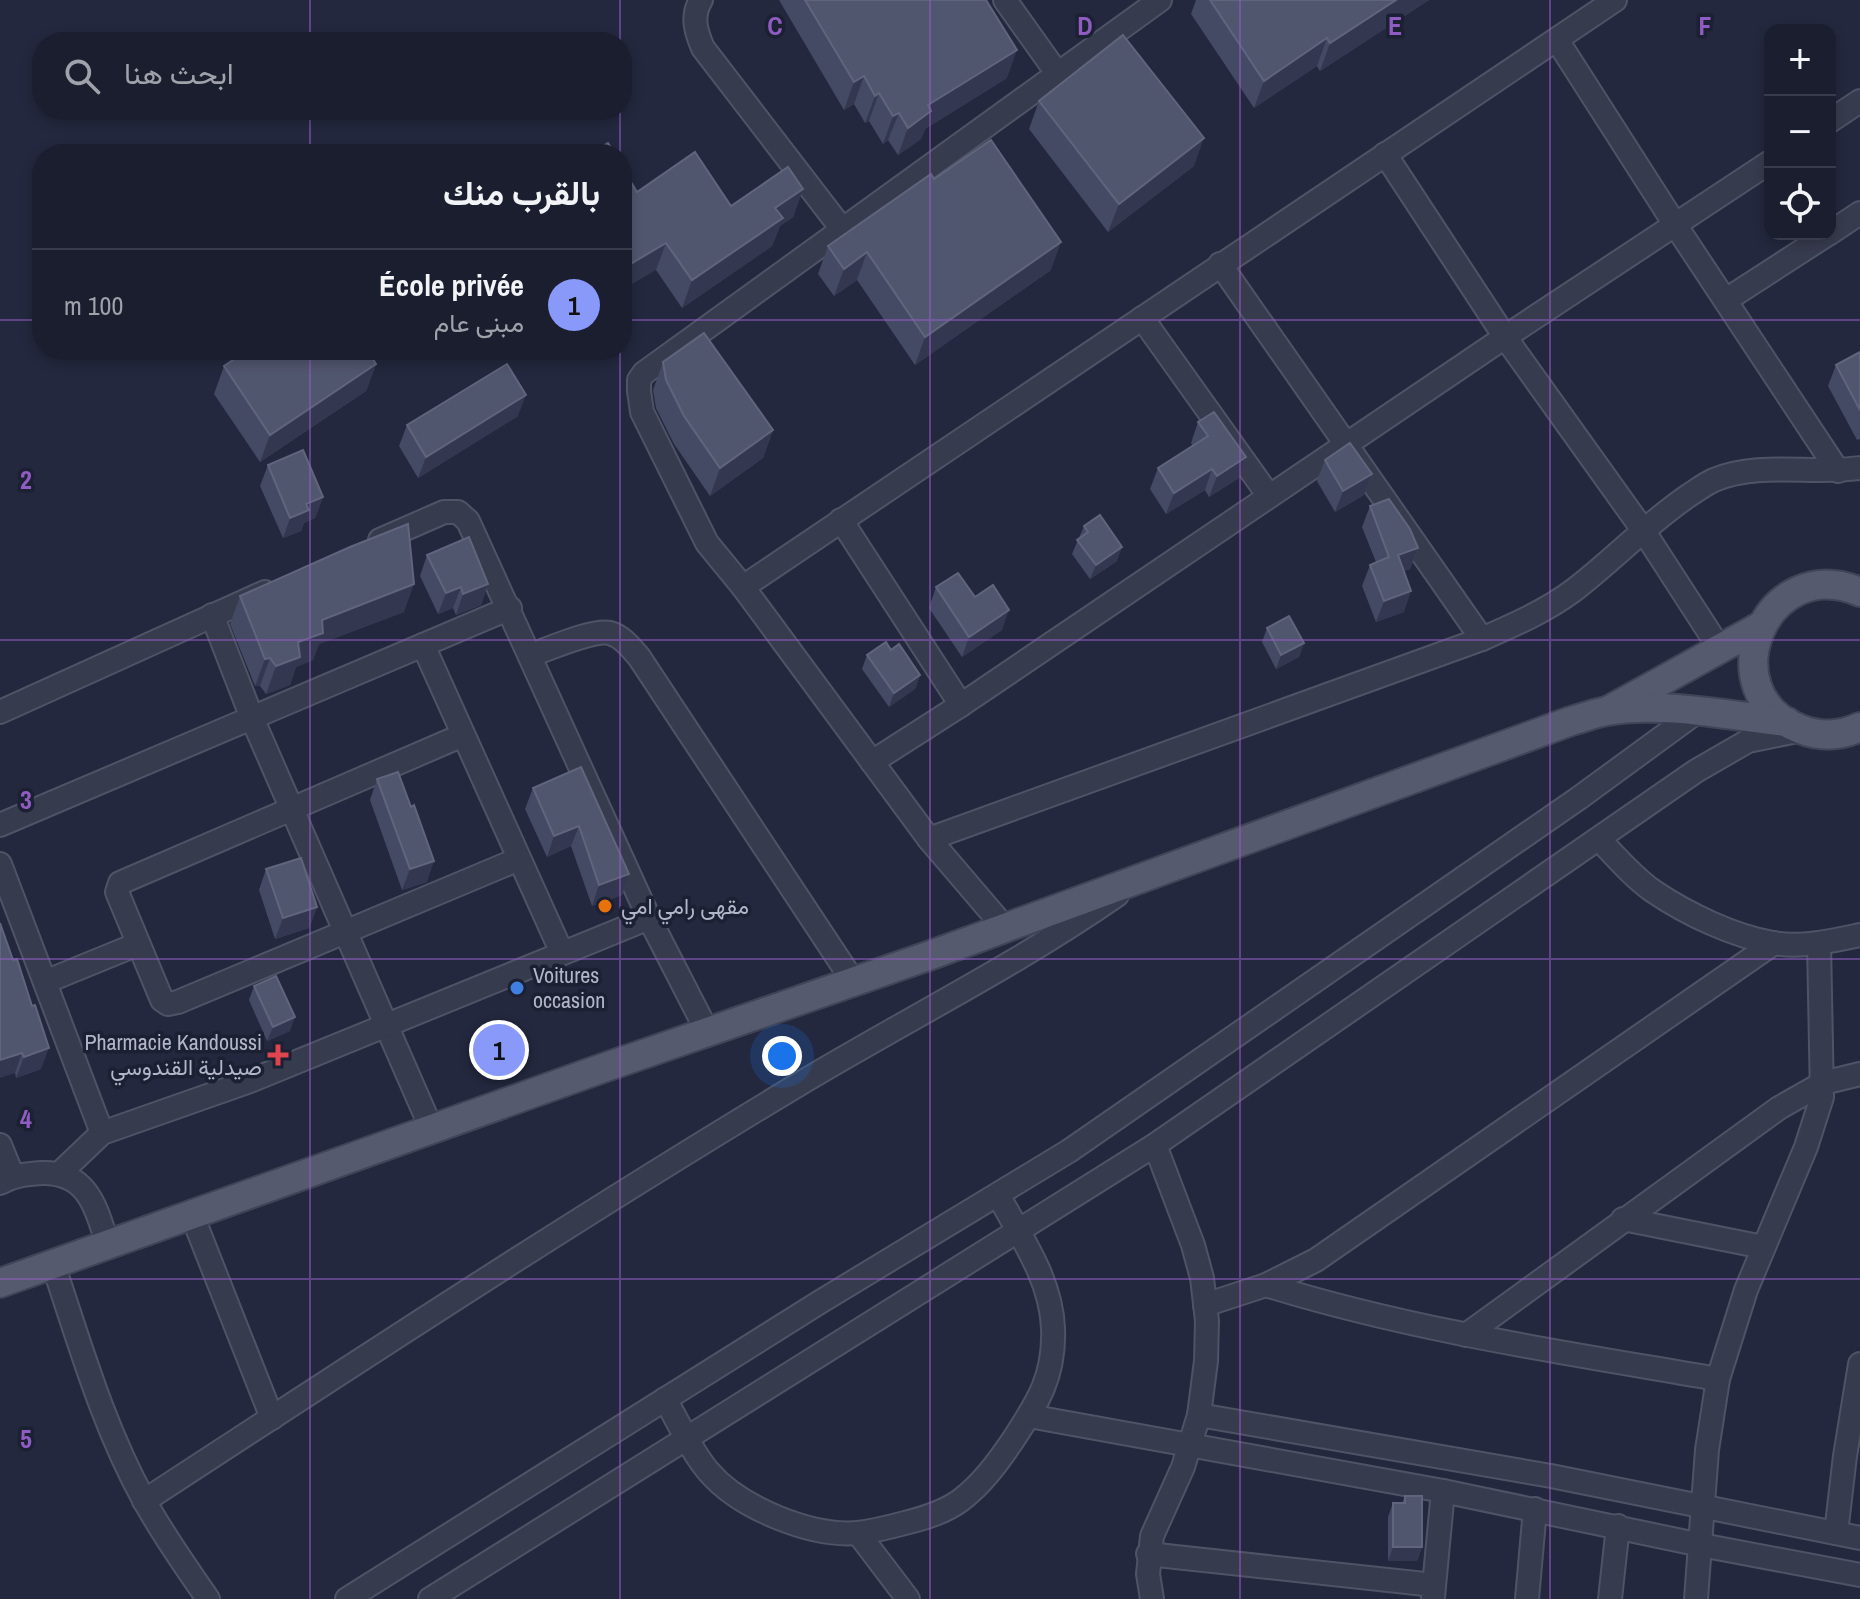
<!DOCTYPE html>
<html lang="ar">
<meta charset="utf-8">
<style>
:root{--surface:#1a1e2e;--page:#272b3a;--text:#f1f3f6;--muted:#9fa2aa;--line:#383c4a;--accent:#8899f9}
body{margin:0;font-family:"Archivo Narrow",Vazirmatn,sans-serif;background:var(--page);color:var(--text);direction:rtl}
.controls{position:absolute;right:24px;top:24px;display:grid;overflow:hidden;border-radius:16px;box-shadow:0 4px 12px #0003}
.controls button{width:72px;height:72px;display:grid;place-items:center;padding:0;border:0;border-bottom:2px solid var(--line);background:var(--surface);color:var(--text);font:40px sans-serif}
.you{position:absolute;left:782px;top:1056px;width:28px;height:28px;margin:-20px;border:6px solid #fff;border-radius:50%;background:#1a73e8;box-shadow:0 0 0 12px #1a73e833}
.badge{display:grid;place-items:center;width:52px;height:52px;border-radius:50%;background:var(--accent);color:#111;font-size:26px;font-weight:700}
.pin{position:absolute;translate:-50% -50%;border:4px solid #fff;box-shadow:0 2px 8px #0006}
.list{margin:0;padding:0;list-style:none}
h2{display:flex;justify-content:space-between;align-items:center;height:104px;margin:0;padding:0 32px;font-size:34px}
h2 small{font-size:26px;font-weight:400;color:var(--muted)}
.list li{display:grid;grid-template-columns:52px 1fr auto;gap:24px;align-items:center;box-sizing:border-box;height:112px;padding:0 32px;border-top:2px solid var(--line)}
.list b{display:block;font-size:30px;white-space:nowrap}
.list p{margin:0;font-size:26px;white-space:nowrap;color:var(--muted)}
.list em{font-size:26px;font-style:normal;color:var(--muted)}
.icon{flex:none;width:44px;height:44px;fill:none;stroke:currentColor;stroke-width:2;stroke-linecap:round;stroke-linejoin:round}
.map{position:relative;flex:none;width:1860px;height:1599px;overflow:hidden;direction:ltr}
.search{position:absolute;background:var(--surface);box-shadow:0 4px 12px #0003;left:32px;top:32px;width:600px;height:88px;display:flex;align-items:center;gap:20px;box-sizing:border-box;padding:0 28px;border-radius:32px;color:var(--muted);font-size:30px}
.panel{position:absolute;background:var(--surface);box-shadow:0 4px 12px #0003;left:32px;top:144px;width:600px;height:216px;border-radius:32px;direction:rtl}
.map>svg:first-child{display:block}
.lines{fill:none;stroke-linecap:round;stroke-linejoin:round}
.minor-casing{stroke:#4f5366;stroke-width:26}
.major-casing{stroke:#404457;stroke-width:32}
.minor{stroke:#373b4e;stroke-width:22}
.major{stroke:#555a6e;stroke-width:28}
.wall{fill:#454a64}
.shaded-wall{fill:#333850}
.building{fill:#51566f;stroke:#60657d;stroke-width:2}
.grid{fill:none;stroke:#8f5cc2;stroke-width:2;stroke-opacity:0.55}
.food-dot{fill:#e8710a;stroke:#1c2033;stroke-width:3}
.shop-dot{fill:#3f7fe0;stroke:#1c2033;stroke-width:3}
.health-dot{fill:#e0444e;stroke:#1c2033;stroke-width:3}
.labels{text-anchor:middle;stroke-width:7;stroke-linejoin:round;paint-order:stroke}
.poi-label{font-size:22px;fill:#b3b6c9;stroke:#1c2033;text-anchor:start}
.grid-label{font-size:26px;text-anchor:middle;font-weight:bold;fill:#8f5cc2;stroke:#1c2033;stroke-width:7;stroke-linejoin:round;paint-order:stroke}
</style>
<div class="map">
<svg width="1860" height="1599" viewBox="0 0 1860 1599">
<rect width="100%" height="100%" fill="#23283e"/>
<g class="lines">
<!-- minor casing -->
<g class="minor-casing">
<g id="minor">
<path d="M701,0C691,16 696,32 703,48L842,229"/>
<polyline points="1005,0 1057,73"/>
<polyline points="1557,40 1676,226 1838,471"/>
<polyline points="1830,121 1860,101"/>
<polyline points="1385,154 1505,337 1643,530 1720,649"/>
<polyline points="1830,233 1860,213"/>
<polyline points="1220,264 1482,639"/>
<polyline points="1726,300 1828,234"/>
<polyline points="1142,318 1269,496"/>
<polyline points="841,520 961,705"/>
<polyline points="380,540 444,512 458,512 468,521 649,918 708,1033"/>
<polyline points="743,587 1615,0"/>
<polyline points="212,615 252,718 432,1130"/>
<polyline points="423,645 562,953"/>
<path d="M531,655C549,649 593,629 610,633C623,637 631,648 639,657L853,981"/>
<polyline points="0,712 265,592"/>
<polyline points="463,735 120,883 117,892 162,1000 168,1004 178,1002 519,859"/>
<polyline points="872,762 961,705 1505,337 1770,162"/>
<polyline points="0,825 510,608"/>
<path d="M929,839L1482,639C1514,625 1546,611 1574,590C1613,560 1647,524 1688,496C1696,491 1705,484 1714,480C1760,461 1812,475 1860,468"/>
<path d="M1599,839C1616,857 1633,877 1653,891C1687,914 1733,936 1773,943C1802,948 1832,941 1860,935"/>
<polyline points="0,864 102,1133"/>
<polyline points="1005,928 929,839 743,587 707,543 642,412 639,391 639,380 644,373 1160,0"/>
<polyline points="45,982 138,944"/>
<polyline points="0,1145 13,1177"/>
<polyline points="59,1174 102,1133 250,1081 649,918"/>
<path d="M0,1183C14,1175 27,1174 42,1173C89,1172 96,1209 108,1245"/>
<polyline points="192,1215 272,1418"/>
<polyline points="1623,1219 1763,1247"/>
<path d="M53,1264C80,1344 103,1426 144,1500C163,1535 186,1567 208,1599"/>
<path d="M1266,1285C1414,1331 1567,1353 1718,1379"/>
<polyline points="1205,1305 1266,1285 1316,1260 1774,943"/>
<polyline points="1466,1335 1779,1108 1823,1083 1860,1074"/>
<path d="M665,1399C679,1423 691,1451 709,1472C740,1508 811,1537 858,1533C874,1531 890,1527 905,1523C925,1518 945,1512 961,1500C983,1483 998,1462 1013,1440C1038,1402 1055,1376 1053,1328C1051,1279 1021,1237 998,1195"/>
<polyline points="1199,1415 1551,1476 1860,1538"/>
<polyline points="1029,1416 1443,1491 1701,1545 1860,1575"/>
<path d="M144,1501C360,1360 575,1219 796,1086C902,1022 1015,966 1117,895"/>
<polyline points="858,1533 908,1599"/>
<polyline points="1836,1533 1845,1456 1860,1364"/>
<polyline points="1148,1554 1434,1585"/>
<polyline points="1433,1597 1443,1491"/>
<polyline points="347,1599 820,1302 1069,1151 1579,798 1698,711"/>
<polyline points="430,1599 1155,1145 1696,771 1748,741 1802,730"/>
<polyline points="1152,1599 1148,1574 1152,1536 1183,1467 1199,1415 1206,1361 1207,1321 1202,1278 1193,1245 1155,1145"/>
<polyline points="1527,1599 1535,1509"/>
<polyline points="1610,1599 1618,1526"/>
<polyline points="1696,1599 1707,1450 1718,1379 1746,1290 1806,1147 1822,1097 1819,943"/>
</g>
</g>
<!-- major casing -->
<g class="major-casing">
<g id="major">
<path d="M1860,592C1765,551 1708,693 1800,729C1820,737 1841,736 1860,727"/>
<polyline points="1611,709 1761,626"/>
<path d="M0,1283L603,1068L931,955L1571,721C1583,718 1595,713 1607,711C1660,701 1732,716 1787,722"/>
</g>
</g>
<!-- minor -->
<use href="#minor" class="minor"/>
<!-- major -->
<use href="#major" class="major"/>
</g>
<!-- wall -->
<g class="wall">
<polygon points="779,0 986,0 1007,78 925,129 921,139 898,155 888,140 883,144 869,121 865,123 854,104 844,110"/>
<polygon points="1196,0 1429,0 1320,71 1317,66 1254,108 1191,14"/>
<polygon points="1039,101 1194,166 1108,232 1029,129"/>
<polygon points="934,179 1051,270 915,365 857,280 834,296 818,274 828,246"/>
<polygon points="803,189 793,217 780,226 772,246 682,308 656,270 637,192 731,206"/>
<polygon points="1860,352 1860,439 1857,440 1828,386 1836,365"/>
<polygon points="663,362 773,430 763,458 710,496 674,444 656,408 653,390"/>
<polygon points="376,364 366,391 260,462 214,394 224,366"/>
<polygon points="518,416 418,478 399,446 407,425"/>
<polygon points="1198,422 1246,457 1239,478 1209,497 1205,490 1166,514 1150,489 1158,468 1193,446 1191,443"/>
<polygon points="1325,460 1372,474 1364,495 1335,512 1317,481"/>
<polygon points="268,465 323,497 315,518 304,523 301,531 283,538 260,486"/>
<polygon points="1370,506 1418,548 1410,569 1404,571 1404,612 1376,622 1362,586 1370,565 1376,562 1362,527"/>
<polygon points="1084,526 1117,561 1090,579 1072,554"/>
<polygon points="427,555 488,584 481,605 456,615 453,608 438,614 420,576"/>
<polygon points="936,587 975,597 1002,630 962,657 929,608"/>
<polygon points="240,596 404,612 319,644 313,660 296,667 290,685 266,694 260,686 255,686 230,624"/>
<polygon points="1267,628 1304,643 1299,657 1276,669 1262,642"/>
<polygon points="891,650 920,675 915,689 889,707 862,669 867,655"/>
<polygon points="581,767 629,874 622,895 592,906 571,846 547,857 525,809 533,788"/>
<polygon points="377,779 427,882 402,890 370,800"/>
<polygon points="266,869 317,907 309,928 275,939 259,890"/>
<polygon points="13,960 41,1069 16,1078 15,1073"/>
<polygon points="254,986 290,1031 267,1041 249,1000"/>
<polygon points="1405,1496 1422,1547 1417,1561 1388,1561 1388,1517 1393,1503 1402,1503"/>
</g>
<!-- shaded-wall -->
<g class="shaded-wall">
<polygon points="1396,0 1429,0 1320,71 1330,43"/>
<polygon points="1327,38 1317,66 1254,108 1264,81"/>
<polygon points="1017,50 1007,78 925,129 921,139 898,155 908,128 928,105"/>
<polygon points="864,76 854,104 844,110 854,82"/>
<polygon points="879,93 869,121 865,123 875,96"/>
<polygon points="899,113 888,140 883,144 893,116"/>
<polygon points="1204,138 1194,166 1108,232 1119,204"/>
<polygon points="803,189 793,217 780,226 772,246 682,308 692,280 775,208"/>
<polygon points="1061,242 1051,270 915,365 925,337"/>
<polygon points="666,243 656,270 622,290 622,269"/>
<polygon points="867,252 857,280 834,296 844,269"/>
<polygon points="376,364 366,391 260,462 270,435"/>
<polygon points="526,395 518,416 418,478 426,457"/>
<polygon points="773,430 763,458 710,496 720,468"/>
<polygon points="1246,457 1239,478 1209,497 1217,476"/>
<polygon points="1212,469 1205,490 1166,514 1174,493"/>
<polygon points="1372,474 1364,495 1335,512 1343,491"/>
<polygon points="323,497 315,518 304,523 301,531 283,538 290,518 306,504"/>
<polygon points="1122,547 1117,561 1090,579 1096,565"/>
<polygon points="1418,548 1410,569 1391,576 1398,555"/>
<polygon points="414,584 404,612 319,644 313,660 296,667 290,685 266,694 276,666 322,620"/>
<polygon points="488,584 481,605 456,615 463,594"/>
<polygon points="461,587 453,608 438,614 446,593"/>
<polygon points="1411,591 1404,612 1376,622 1384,601"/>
<polygon points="1009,610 1002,630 962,657 969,637"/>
<polygon points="1304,643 1299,657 1276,669 1281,655"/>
<polygon points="270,658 260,686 255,686 265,659"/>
<polygon points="920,675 915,689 889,707 894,693"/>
<polygon points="579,826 571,846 547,857 554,836"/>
<polygon points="434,861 427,882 402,890 410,869"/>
<polygon points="629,874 622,895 592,906 599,885"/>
<polygon points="317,907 309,928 275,939 283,918"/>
<polygon points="295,1017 290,1031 267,1041 273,1027"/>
<polygon points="49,1048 41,1069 16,1078 24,1057"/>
<polygon points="22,1053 15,1073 0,1078 0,1060"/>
<polygon points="1393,1547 1422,1547 1417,1561 1388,1561"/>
</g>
<!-- building -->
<g class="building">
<polygon points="805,0 986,0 1017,50 928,105 931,111 908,128 899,113 893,116 879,93 875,96 864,76 854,82"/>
<polygon points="1210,0 1396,0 1330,43 1327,38 1264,81"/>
<polygon points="1123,35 1204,138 1119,204 1039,101"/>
<polygon points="991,140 1061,242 925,337 867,252 844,269 828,246 931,174 934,179"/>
<polygon points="608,143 615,154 589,154"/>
<polygon points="695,152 731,206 788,167 803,189 775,208 783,218 692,280 666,243 622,269 622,167 637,192"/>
<polygon points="704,333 773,430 720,468 684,416 666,380 663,362"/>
<polygon points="248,350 367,350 376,364 270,435 224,366"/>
<polygon points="1860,352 1860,410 1836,365"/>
<polygon points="507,364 526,395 426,457 407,425"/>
<polygon points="1214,412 1246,457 1217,476 1212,469 1174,493 1158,468 1208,436 1198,422"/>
<polygon points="1350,443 1372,474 1343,491 1325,460"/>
<polygon points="303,450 323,497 306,504 309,510 290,518 268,465"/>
<polygon points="1389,499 1410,529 1418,548 1398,555 1411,591 1384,601 1370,565 1389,557 1370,506"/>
<polygon points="1100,515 1122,547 1096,565 1077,540 1088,532 1084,526"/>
<polygon points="408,524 414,584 322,620 323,633 298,642 300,657 276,666 270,658 265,659 240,596 350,547"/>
<polygon points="469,537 488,584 463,594 461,587 446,593 427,555"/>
<polygon points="958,573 975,597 993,585 1009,610 969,637 936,587"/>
<polygon points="1289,616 1304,643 1281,655 1267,628"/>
<polygon points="886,642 891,650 899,644 920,675 894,693 867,655"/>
<polygon points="581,767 629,874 599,885 579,826 554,836 533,788"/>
<polygon points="398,772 411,807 414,805 434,861 410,869 377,779"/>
<polygon points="301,858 317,907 283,918 266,869"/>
<polygon points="0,923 13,960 17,959 32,1006 35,1005 49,1048 24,1057 22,1053 0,1060"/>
<polygon points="276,976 295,1017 273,1027 254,986"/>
<polygon points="1405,1496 1422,1496 1422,1547 1393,1547 1393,1503 1405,1503"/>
</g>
<!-- grid -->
<path class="grid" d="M310,0V42M620,0V42M930,0V1599M1240,0V1599M1550,0V1599M310,110V154M620,110V154M0,320H42M622,320H1860M310,350V1599M620,350V1599M0,640H1860M0,959H1860M0,1279H1860"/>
<!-- markers -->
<circle class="food-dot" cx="605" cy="906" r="8"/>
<circle class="shop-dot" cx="517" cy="988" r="8"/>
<path class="health-dot" d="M274 1043h8v8h8v8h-8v8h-8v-8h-8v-8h8z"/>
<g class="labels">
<!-- poi labels -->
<g class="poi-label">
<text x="621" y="914">مقهى رامي امي</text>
<text x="533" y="983">Voitures<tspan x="533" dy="25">occasion</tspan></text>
<text x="262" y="1050" text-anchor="end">Pharmacie Kandoussi<tspan x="262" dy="25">صيدلية القندوسي</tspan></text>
</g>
</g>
<g class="grid-label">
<text x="775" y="35">C</text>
<text x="1085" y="35">D</text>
<text x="1395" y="35">E</text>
<text x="1705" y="35">F</text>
<text x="26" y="489">2</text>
<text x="26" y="809">3</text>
<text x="26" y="1128">4</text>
<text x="26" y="1448">5</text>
</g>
</svg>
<div class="controls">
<button>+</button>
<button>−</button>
<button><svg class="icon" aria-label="locate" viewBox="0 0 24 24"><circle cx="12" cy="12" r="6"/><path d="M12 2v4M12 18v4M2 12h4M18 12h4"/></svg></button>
</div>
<div class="you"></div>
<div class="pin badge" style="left:499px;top:1050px">1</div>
<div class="search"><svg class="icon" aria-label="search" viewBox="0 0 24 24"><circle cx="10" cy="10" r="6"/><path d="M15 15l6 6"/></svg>ابحث هنا</div>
<section class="panel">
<h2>بالقرب منك<small></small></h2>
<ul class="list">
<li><span class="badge">1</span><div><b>École privée</b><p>مبنى عام</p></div><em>100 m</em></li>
</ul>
</section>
</div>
